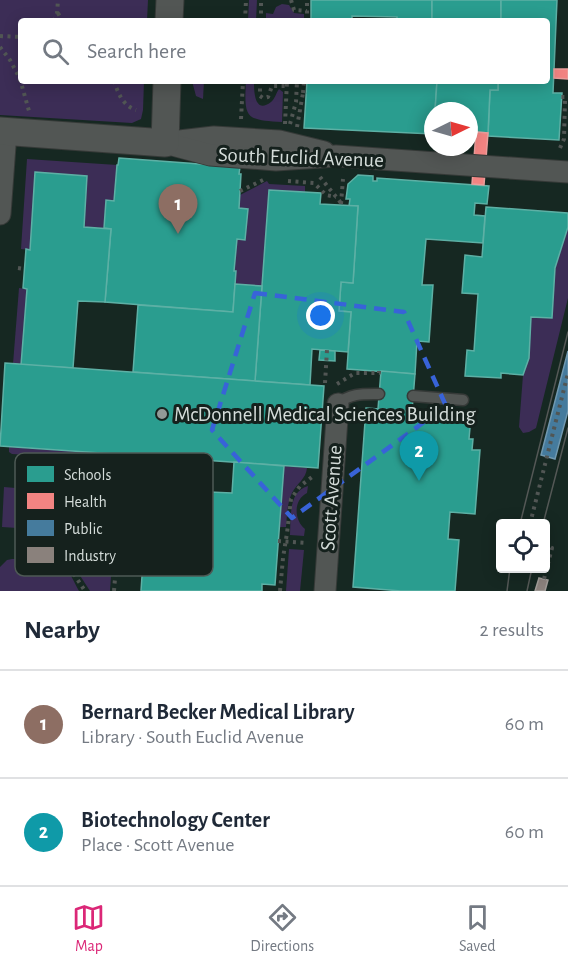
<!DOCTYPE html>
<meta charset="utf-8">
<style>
:root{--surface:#fff;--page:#f6f6f7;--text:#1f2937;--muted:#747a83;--line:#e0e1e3;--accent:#db2777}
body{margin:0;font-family:"Alegreya Sans",sans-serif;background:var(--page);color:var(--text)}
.controls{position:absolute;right:18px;bottom:18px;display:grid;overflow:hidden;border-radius:6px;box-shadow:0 3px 15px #0003}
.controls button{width:54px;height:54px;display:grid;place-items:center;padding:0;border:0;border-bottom:2px solid var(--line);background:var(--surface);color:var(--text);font:30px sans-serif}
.compass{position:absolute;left:424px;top:102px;width:54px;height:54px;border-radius:50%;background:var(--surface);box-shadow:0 3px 15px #0003;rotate:85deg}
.you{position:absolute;left:321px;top:316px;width:21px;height:21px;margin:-15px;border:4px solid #fff;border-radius:50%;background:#1a73e8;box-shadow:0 0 0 9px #1a73e833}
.badge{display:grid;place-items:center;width:39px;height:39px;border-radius:50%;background:var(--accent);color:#fff;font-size:20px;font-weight:700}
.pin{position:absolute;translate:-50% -50px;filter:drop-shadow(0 2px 3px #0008)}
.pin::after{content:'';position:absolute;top:32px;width:21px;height:18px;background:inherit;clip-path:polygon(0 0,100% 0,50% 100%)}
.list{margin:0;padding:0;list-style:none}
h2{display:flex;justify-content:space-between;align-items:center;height:78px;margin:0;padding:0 24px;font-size:26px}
h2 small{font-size:20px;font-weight:400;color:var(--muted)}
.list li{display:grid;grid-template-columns:39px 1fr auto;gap:18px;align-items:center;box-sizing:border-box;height:108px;padding:0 24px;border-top:2px solid var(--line)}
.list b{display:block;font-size:22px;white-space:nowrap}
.list p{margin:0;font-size:20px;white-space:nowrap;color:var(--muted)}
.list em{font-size:20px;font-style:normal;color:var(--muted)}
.icon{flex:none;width:33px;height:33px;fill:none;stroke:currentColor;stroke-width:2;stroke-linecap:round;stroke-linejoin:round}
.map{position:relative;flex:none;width:568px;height:591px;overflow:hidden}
.search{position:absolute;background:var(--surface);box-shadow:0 3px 15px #0003;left:18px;right:18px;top:18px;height:66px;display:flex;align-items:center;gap:15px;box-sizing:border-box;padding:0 21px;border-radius:6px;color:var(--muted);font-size:22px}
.sheet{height:294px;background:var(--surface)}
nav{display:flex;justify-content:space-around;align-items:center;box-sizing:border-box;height:84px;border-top:2px solid var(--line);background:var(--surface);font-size:16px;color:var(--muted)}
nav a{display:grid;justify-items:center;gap:3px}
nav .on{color:var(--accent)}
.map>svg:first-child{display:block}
.built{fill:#162822;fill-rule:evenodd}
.green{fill:#3c2d56}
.schools{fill:#2a9d8f;stroke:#5db0a5;stroke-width:1.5}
.health{fill:#f28482;stroke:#e99e9c;stroke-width:1.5}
.public{fill:#457b9d;stroke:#7098af;stroke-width:1.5}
.industry{fill:#8a817c;stroke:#a09c98;stroke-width:1.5}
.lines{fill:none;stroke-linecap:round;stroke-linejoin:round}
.service-casing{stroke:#363a38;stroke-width:13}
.minor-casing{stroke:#363a38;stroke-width:23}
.tertiary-casing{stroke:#363a38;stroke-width:29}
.path{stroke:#515654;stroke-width:4;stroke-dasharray:3 4.5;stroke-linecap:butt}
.service{stroke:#525654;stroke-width:10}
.minor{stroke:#525654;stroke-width:21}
.tertiary{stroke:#525654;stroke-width:27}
.tram{stroke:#545856;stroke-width:1.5}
.marked{fill:none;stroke:#3863d8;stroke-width:4.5;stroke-dasharray:12 8;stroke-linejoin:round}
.poi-dot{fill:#929a97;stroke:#15211d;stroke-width:2}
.labels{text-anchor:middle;stroke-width:6;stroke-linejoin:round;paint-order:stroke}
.street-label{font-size:21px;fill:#d4dcd9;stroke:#15211d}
.poi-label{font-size:21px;fill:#d4dcd9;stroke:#15211d;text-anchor:start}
.key{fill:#15211d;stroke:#4e5955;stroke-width:1.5}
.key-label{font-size:16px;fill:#d4dcd9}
</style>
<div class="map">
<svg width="568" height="591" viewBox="0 0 568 591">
<rect width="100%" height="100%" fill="#181e1c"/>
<!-- built -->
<path class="built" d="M0,0H568V591H0ZM21,21H547V81H21ZM433,111H469V147H433ZM500,524H546V568H500Z"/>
<!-- green -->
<g class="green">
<polygon points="0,0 148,0 147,21 21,21 21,81 144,81 143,110 141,119 132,123 0,115"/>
<polygon points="249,0 257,0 256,21 248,21"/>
<polygon points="282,4 289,5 294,13 304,14 304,21 266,21 266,13 273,14 276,7"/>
<polygon points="192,81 204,81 203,99 196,96"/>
<path d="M246,81H254C254,90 254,115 271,102C275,99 276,93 279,89L283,92L282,122C245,120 244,118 246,81Z"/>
<polygon points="27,159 117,165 114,201 106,201 104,228 84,227 87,176 35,172 30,250 21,249"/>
<polygon points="267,181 269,184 305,186 305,192 269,190 262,286 235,284 236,271 234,271 237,239 245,240 248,209 239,208 240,195"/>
<polygon points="568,227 568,298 536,428 529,432 523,433 519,427 523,375 529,358 531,317 552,318 555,268"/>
<polygon points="19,288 27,289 21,365 13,364"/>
<polygon points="9,447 114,454 112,459 109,460 12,454 9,452"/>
<path d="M284,466L307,468C306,479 297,483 292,493C287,503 287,516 286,527H279Z"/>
<path d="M308,486L307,493C293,500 294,520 305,529L304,536L290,535C291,518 288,491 308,486Z"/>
<path d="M4,487L50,491L57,493L64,502C63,515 63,527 48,530L2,527Z"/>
<polygon points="87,545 113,547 110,591 90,591 70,560 71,556"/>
<polygon points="289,549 304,550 300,591 286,591"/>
<path d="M12,559C25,559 49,557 60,564C69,569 74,582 79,591H0V567L7,560Z"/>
</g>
<!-- schools -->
<g class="schools">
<polygon points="311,0 432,0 432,21 397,21 397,17 352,16 352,21 311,21"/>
<rect x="432" y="0" width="69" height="21"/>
<polygon points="501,0 557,0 553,93 562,93 559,140 488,136 490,90 498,90 498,81 547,81 547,21 501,21"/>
<polygon points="307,81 437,81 435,111 433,111 433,134 304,128"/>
<polygon points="437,81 498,81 498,90 490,90 488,133 469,131 469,111 435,111"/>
<polygon points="119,158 240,167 239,174 241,174 239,208 248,209 245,240 237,239 234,271 236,271 233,312 105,302 111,229 104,228 106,200 114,201 117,165 118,165"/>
<polygon points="35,172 87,176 84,227 111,229 105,302 78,301 73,368 21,365 27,289 23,288 26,249 30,250"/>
<polygon points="358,175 373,176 373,181 377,181 377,178 489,186 487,204 475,203 474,215 485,216 483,243 426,239 422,285 433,285 429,342 417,341 415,374 347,369 351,312 339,311 341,282 353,283 358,206 349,206 350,199 346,199 348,184"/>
<polygon points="269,190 321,193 320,204 358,206 353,283 341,282 339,311 351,312 348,352 312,349 310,385 255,381"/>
<polygon points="486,207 568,213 568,227 555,268 552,318 531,317 529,358 523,375 501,373 501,378 465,376 467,350 474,351 478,294 462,293 465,255 482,257"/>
<polygon points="235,284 262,286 255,381 133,372 138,305 233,312"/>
<polygon points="320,350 335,351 335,361 319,360"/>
<polygon points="5,363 324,386 318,468 0,446"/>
<polygon points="381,371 415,374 412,411 378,409"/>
<polygon points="366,408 471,416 469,439 473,439 472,450 480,450 475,514 450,512 448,539 459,540 455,591 401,591 353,587"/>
<polygon points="127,455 188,459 186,499 209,501 210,492 232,493 234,462 284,466 275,585 262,584 262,591 141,591 144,547 202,551 203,547 128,531 130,516 135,516 127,474"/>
</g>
<!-- health -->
<g class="health">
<polygon points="554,69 568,69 568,79 554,78"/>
<polygon points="476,132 488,133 484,185 472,184"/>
</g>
<!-- public -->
<polygon class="public" points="568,351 568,411 555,459 541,455"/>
<!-- industry -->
<polygon class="industry" points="539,578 548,580 545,591 535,591"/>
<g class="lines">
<!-- service casing -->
<g class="service-casing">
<g id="service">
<polyline points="413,396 463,400"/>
<path d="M338,404C350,393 364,394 379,394"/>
</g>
</g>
<!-- minor casing -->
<g class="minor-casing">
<g id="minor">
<polyline points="171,142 214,137 279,141 324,152"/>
<polyline points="165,143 210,155 276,160 336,156 568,172"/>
<polyline points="0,214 6,132"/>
<polyline points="325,591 338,404"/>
</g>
</g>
<!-- tertiary casing -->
<g class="tertiary-casing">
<g id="tertiary">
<polyline points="169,21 170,0"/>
<polyline points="0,131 165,143 167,81"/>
</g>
</g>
<!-- path -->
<g class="path">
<polyline points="291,0 294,10 307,11"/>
<polyline points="58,13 62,21"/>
<polyline points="54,21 57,13 58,0"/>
<polyline points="245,21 246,0"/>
<polyline points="261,21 261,0"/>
<polyline points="307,21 307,0"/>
<polyline points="0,36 21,37"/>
<polyline points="0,47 10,60 20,79 29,111"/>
<path d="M114,81C118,93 123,106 136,110"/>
<polyline points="260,81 260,96 263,98 268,97 272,86 287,86"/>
<polyline points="303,93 304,81"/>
<polyline points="241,119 243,81"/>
<polyline points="285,124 287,81"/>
<polyline points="290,124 296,102 297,81"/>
<polyline points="297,127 303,93 306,92"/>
<polyline points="560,148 564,139 565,100 565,97 561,97"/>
<polyline points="320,177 341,203"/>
<polyline points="288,181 314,183 326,195 336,197"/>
<polyline points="240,191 263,180"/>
<polyline points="341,204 343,179"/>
<polyline points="18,268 25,269"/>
<polyline points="325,383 327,350"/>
<polyline points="337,384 355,373 379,373 379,371"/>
<path d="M90,482C107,476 118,475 120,455"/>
<polyline points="94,519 129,522"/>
<polyline points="530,524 568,373"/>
<polyline points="278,541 307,543"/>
<polyline points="60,556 68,565 85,591"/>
<polyline points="115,571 143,573"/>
<polyline points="544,579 552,548 548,547 546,558"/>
<polyline points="114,591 122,491 121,483 116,469"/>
<polyline points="280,591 283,558 287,533 291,499 300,486 312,477"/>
</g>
<!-- service -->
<use href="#service" class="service"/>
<!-- minor -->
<use href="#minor" class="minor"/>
<!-- tertiary -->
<use href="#tertiary" class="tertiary"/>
<!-- tram -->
<g class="tram">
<polyline points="520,524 568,332"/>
<polyline points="543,524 568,428"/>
<polyline points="507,591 510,568"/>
<polyline points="527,591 532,568"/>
</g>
</g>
<!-- marked area -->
<path class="marked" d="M255,293L404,312L446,406L292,518L212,430Z"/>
<!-- markers -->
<circle class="poi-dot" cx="162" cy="414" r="6"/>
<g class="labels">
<!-- street labels -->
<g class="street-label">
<text transform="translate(301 157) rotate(2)" y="7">South Euclid Avenue</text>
<text transform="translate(331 498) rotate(-86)" y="7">Scott Avenue</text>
</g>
<!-- poi labels -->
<g class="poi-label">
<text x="174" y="421">McDonnell Medical Sciences Building</text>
</g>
</g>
<!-- legend -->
<rect x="15" y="453" width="198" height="123" rx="9" class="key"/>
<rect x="27" y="466" width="27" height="16" fill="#2a9d8f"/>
<rect x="27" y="493" width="27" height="16" fill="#f28482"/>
<rect x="27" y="520" width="27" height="16" fill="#457b9d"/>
<rect x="27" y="547" width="27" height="16" fill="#8a817c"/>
<g class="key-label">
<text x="64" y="480">Schools</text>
<text x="64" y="507">Health</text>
<text x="64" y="534">Public</text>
<text x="64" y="561">Industry</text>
</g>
</svg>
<div class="controls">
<button><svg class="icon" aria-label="locate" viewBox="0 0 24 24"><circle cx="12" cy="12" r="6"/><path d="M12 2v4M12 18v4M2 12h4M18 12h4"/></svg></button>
</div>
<svg class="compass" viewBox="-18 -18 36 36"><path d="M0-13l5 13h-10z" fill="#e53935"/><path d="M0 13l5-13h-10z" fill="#747a83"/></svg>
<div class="you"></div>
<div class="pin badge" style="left:178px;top:234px;background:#8d6e63">1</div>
<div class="pin badge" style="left:419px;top:481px;background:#0f9aa8">2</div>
<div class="search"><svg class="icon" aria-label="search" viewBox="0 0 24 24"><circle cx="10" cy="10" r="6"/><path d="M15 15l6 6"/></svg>Search here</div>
</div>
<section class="sheet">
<h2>Nearby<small>2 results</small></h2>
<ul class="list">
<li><span class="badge" style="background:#8d6e63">1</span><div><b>Bernard Becker Medical Library</b><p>Library · South Euclid Avenue</p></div><em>60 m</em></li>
<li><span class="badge" style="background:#0f9aa8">2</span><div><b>Biotechnology Center</b><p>Place · Scott Avenue</p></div><em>60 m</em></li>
</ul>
</section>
<nav>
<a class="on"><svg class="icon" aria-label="map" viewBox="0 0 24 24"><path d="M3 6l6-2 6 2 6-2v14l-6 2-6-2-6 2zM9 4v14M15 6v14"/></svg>Map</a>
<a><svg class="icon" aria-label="directions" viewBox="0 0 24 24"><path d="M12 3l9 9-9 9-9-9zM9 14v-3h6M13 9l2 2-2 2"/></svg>Directions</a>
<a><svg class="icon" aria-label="saved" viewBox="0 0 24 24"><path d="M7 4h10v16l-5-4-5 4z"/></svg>Saved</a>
</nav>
